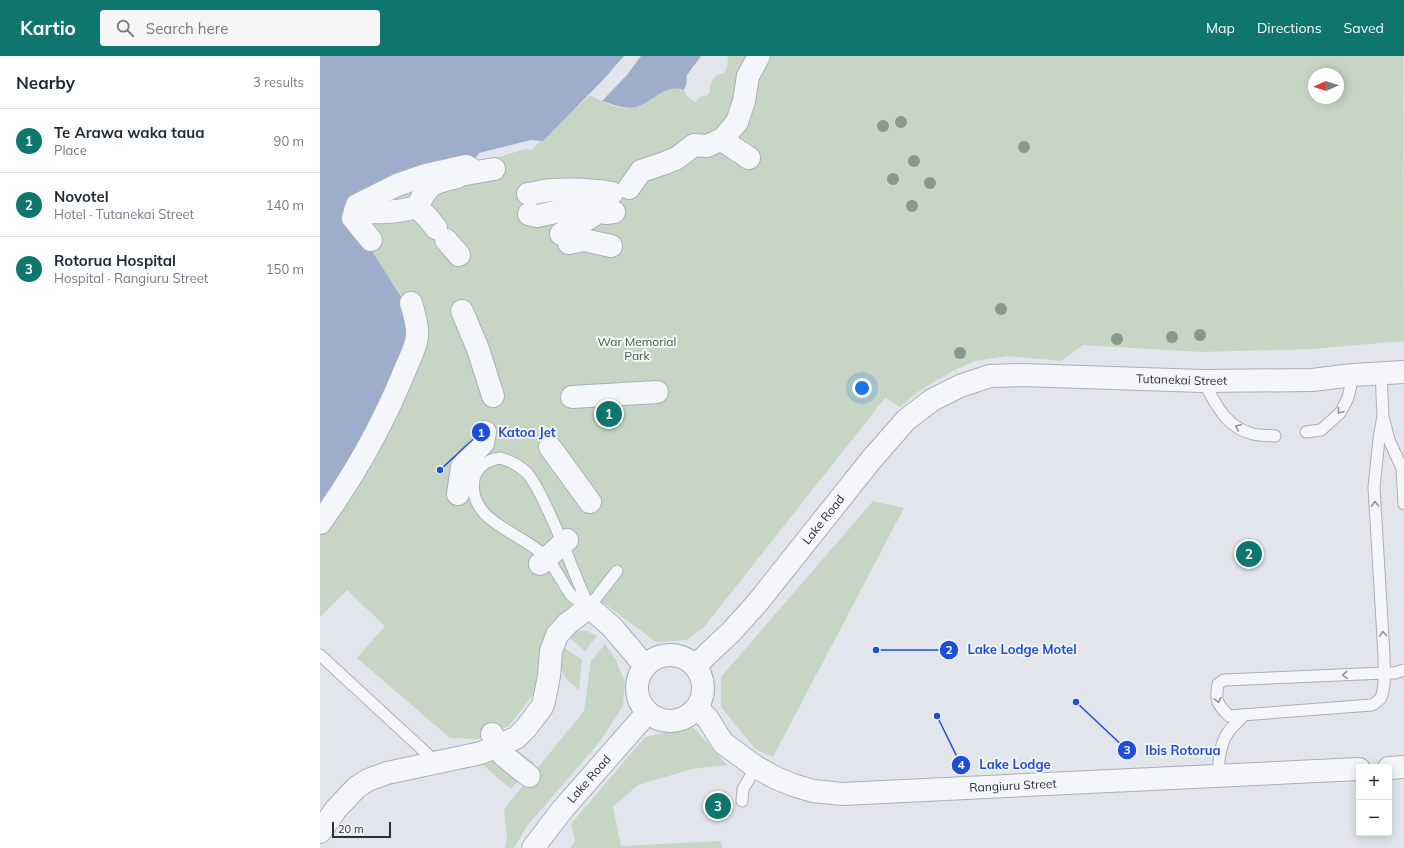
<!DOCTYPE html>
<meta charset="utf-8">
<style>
:root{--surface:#fff;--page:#f6f6f7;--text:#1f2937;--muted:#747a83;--line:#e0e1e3;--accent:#0f766e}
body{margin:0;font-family:Mulish,sans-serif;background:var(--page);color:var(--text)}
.controls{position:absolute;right:12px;bottom:12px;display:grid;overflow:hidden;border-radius:4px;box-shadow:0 2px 10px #0003}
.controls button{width:36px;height:36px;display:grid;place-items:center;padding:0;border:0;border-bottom:1px solid var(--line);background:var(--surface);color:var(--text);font:20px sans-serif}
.compass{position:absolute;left:988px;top:12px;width:36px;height:36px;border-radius:50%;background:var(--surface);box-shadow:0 2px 10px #0003;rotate:267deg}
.scale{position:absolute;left:12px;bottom:10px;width:59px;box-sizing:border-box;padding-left:4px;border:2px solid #2a3043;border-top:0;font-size:11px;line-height:14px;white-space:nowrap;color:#2a3043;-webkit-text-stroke:3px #f2f4f8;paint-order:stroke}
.you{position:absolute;left:542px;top:332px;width:14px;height:14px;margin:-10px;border:3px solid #fff;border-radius:50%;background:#1a73e8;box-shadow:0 0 0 6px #1a73e833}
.badge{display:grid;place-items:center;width:26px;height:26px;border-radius:50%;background:var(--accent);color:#fff;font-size:13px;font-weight:700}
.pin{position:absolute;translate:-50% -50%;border:2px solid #fff;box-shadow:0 1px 4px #0006}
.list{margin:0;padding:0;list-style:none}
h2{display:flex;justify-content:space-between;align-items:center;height:52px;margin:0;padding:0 16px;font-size:17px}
h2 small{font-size:13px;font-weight:400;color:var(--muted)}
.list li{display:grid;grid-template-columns:26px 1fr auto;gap:12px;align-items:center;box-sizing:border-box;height:64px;padding:0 16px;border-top:1px solid var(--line)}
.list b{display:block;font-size:15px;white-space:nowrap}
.list p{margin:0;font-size:13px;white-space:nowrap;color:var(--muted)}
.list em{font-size:13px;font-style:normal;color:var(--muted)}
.icon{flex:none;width:22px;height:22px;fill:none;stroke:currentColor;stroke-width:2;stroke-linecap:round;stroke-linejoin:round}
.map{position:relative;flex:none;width:1084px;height:792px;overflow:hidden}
header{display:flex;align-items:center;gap:24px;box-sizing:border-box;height:56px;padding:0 20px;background:var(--accent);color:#fff}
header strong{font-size:19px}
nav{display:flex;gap:22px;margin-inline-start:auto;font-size:14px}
.search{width:280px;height:36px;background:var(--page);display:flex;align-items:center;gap:10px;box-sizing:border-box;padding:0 14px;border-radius:4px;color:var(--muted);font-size:15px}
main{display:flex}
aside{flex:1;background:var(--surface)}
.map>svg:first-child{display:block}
.green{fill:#c6d5c4;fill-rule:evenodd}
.water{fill:#9eaeca}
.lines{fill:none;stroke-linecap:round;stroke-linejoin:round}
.lane-casing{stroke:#abafb9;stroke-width:13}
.street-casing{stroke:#abafb9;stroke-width:24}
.lane{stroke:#f5f6f9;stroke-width:11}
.street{stroke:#f5f6f9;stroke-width:22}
.tree{fill:#869b89}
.oneway{stroke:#90939e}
.labels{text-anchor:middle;stroke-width:4;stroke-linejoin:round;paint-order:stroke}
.park-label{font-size:12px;fill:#3a5e38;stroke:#f2f4f8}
.street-label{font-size:12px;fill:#2a3043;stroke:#f2f4f8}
.leader{fill:none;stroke:#1d4ed8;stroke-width:1.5}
.callout-dot{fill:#1d4ed8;stroke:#f2f4f8;stroke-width:1.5}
.mark-label{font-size:12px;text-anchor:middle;font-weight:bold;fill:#fff}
.callout-label{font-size:13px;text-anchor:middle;font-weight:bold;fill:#1d4ed8;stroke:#f2f4f8;stroke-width:4;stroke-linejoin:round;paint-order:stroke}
</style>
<header>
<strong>Kartio</strong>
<div class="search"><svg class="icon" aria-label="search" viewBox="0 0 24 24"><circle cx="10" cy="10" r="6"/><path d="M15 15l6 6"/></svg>Search here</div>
<nav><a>Map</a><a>Directions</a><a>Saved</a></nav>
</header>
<main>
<aside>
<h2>Nearby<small>3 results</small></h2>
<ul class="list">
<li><span class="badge">1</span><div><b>Te Arawa waka taua</b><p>Place</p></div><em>90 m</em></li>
<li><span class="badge">2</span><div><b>Novotel</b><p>Hotel · Tutanekai Street</p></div><em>140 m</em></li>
<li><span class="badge">3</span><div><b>Rotorua Hospital</b><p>Hospital · Rangiuru Street</p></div><em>150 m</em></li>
</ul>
</aside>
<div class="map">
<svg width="1084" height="792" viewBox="0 0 1084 792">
<rect width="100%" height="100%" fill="#e2e5eb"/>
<!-- green -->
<g class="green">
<path d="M408,0H1083L1084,285L991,293L882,296L763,289L741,305L687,300L655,305L633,315L599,335L580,351L565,342L384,571L367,584L336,586L266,534L232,570L216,635L189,670L159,683L130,682L37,602L65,570L27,534L0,561V460L88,249L30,164L29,159L153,109L205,93L211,94L270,39C282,46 301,55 315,51C332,47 343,26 364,34L367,40L375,46L381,40H386L390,37C389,27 394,18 404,17L407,12ZM994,18H1018V42H994Z"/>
<polygon points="553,445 584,452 453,701 435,693 401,651 401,621"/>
<polygon points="256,575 267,575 277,580 265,595 249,581"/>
<polygon points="285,588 296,604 305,626 303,649 282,683 207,770 194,792 185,792 187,781 184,753 264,655 271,605"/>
<path d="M243,591L262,604L259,634C242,620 236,612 243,591Z"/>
<polygon points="374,672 407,709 372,713 318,729 293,751 301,790 401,785 402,792 250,792 255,785 251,768 325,681 350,675"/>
<polygon points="195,692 214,707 191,733 164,710"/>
</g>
<!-- water -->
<g class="water">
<polygon points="0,0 304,0 282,25 223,85 211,84 159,97 153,106 34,146 44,183 88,251 91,288 0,460"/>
<path d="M321,0H381L367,19L366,29L364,34C345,27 333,46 316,51C305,54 292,48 282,45L307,19Z"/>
</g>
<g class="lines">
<!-- lane casing -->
<g class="lane-casing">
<g id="lane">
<path d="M1061,317L1063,360L1059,383L1054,431L1064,599C1064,610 1066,634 1060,643C1058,645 1055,647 1052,649L909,660C897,648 895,645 898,628L904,624L1064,617H1075L1084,614"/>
<path d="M883,325C896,348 905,371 933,378C940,380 948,379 955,380"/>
<polyline points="1064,364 1069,384 1082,412 1084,448"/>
<polyline points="986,376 1001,374 1020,357 1028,342 1033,319"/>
<path d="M180,402C191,405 199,409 207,417C218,430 225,448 232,463C245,492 256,522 269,551C263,548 256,544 251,539C240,524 234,507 219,495C195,475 147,463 154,423C157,409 168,404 180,402Z"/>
<polyline points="269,551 297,515"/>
<polyline points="0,599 116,706"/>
<path d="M898,721C899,706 899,691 907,678C911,671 919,665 924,659"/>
<polyline points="422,745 423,733 436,711"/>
</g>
</g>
<!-- street casing -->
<g class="street-casing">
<g id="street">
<polyline points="401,85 417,66 424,45 428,20 439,0"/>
<polyline points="309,132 321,115 345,107 357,102 374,89 387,90 400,84 408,88 429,102"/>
<path d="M208,138C217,137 225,134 233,134C251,133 275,134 292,137"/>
<polyline points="97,151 107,161 116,172"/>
<path d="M35,155C59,157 74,157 97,151C110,126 110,128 137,121L140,119L174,113"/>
<polyline points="209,158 217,160 240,155 269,153 286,157 294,156"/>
<path d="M241,178C253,170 267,165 278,156"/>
<polyline points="51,184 33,162 37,149 77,129 106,119 146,110 156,116"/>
<polyline points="126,184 139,199"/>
<polyline points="249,187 264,184 291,190"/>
<polyline points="142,255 158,293 173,340"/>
<polyline points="252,341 337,336"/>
<polyline points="230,391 270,446"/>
<polyline points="138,438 142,411 152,398 163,387 165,376"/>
<path d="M0,467C34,420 63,368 85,314C89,304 96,292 97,280C98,269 94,257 91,247"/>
<polyline points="220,508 247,484"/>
<circle cx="350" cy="632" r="33"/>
<path id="s1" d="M375,610L412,575L438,546L551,404L586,364L612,344L640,330L670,320L702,319L883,325L992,324L1033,319L1084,316"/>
<path id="s2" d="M377,652L388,663L403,687L436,711L456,722L473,729L493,735L522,738L1039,713"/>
<polyline points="172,678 183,699 209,720"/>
<polyline points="1069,712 1084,711"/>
<polyline points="0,776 16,753 37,731 48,724 67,717 161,697 196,682 206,672 222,651 224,645 229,620 231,595 237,579 247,568 269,551 292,571 325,610"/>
<path id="s3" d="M213,792L242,754L327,657"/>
</g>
</g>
<!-- lane -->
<use href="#lane" class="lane"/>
<!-- street -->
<use href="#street" class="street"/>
</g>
<!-- trees -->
<g class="tree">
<circle cx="581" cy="66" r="6"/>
<circle cx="563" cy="70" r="6"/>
<circle cx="704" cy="91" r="6"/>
<circle cx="594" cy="105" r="6"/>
<circle cx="573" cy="123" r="6"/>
<circle cx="610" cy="127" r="6"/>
<circle cx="592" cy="150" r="6"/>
<circle cx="681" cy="253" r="6"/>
<circle cx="880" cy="279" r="6"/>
<circle cx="852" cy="281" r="6"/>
<circle cx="797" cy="283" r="6"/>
<circle cx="640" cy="297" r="6"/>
</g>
<!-- one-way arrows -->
<defs><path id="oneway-chevron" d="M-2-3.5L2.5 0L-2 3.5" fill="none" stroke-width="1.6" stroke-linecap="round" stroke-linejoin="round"/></defs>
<g class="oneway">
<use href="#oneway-chevron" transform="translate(1020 355) rotate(127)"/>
<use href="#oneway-chevron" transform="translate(918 371) rotate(-155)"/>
<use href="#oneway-chevron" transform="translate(1055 448) rotate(-93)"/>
<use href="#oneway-chevron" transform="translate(1063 578) rotate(-93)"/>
<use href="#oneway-chevron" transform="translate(1025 619) rotate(177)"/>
<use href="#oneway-chevron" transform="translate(898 644) rotate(77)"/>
</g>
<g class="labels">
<!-- park labels -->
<g class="park-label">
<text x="317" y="290">War Memorial<tspan x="317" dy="14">Park</tspan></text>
</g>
<!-- street labels -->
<g class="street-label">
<text dy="4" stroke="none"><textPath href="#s1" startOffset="612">Tutanekai Street</textPath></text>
<text dy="4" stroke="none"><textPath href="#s1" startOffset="195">Lake Road</textPath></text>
<text dy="4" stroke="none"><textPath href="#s3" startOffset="89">Lake Road</textPath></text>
<text dy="4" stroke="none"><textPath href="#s2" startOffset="347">Rangiuru Street</textPath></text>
</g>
</g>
<!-- callouts -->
<path class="leader" d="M120 414L161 376M556 594L629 594M756 646L807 694M617 660L641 709"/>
<g class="callout-dot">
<circle cx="120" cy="414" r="4"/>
<circle cx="556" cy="594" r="4"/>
<circle cx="756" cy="646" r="4"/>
<circle cx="617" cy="660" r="4"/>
<circle cx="161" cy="376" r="10"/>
<circle cx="629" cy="594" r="10"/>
<circle cx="807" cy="694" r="10"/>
<circle cx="641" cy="709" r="10"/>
</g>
<g class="mark-label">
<text x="161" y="381">1</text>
<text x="629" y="598">2</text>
<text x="807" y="698">3</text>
<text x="641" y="713">4</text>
</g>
<g class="callout-label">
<text x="207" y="381">Katoa Jet</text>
<text x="702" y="598">Lake Lodge Motel</text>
<text x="863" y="699">Ibis Rotorua</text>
<text x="695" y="713">Lake Lodge</text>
</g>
</svg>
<div class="controls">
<button>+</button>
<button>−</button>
</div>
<svg class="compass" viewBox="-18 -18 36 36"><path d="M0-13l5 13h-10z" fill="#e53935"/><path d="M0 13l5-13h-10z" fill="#747a83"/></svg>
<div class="scale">20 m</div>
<div class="you"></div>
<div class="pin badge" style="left:289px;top:358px">1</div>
<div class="pin badge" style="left:929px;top:498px">2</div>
<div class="pin badge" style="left:398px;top:750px">3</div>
</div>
</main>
